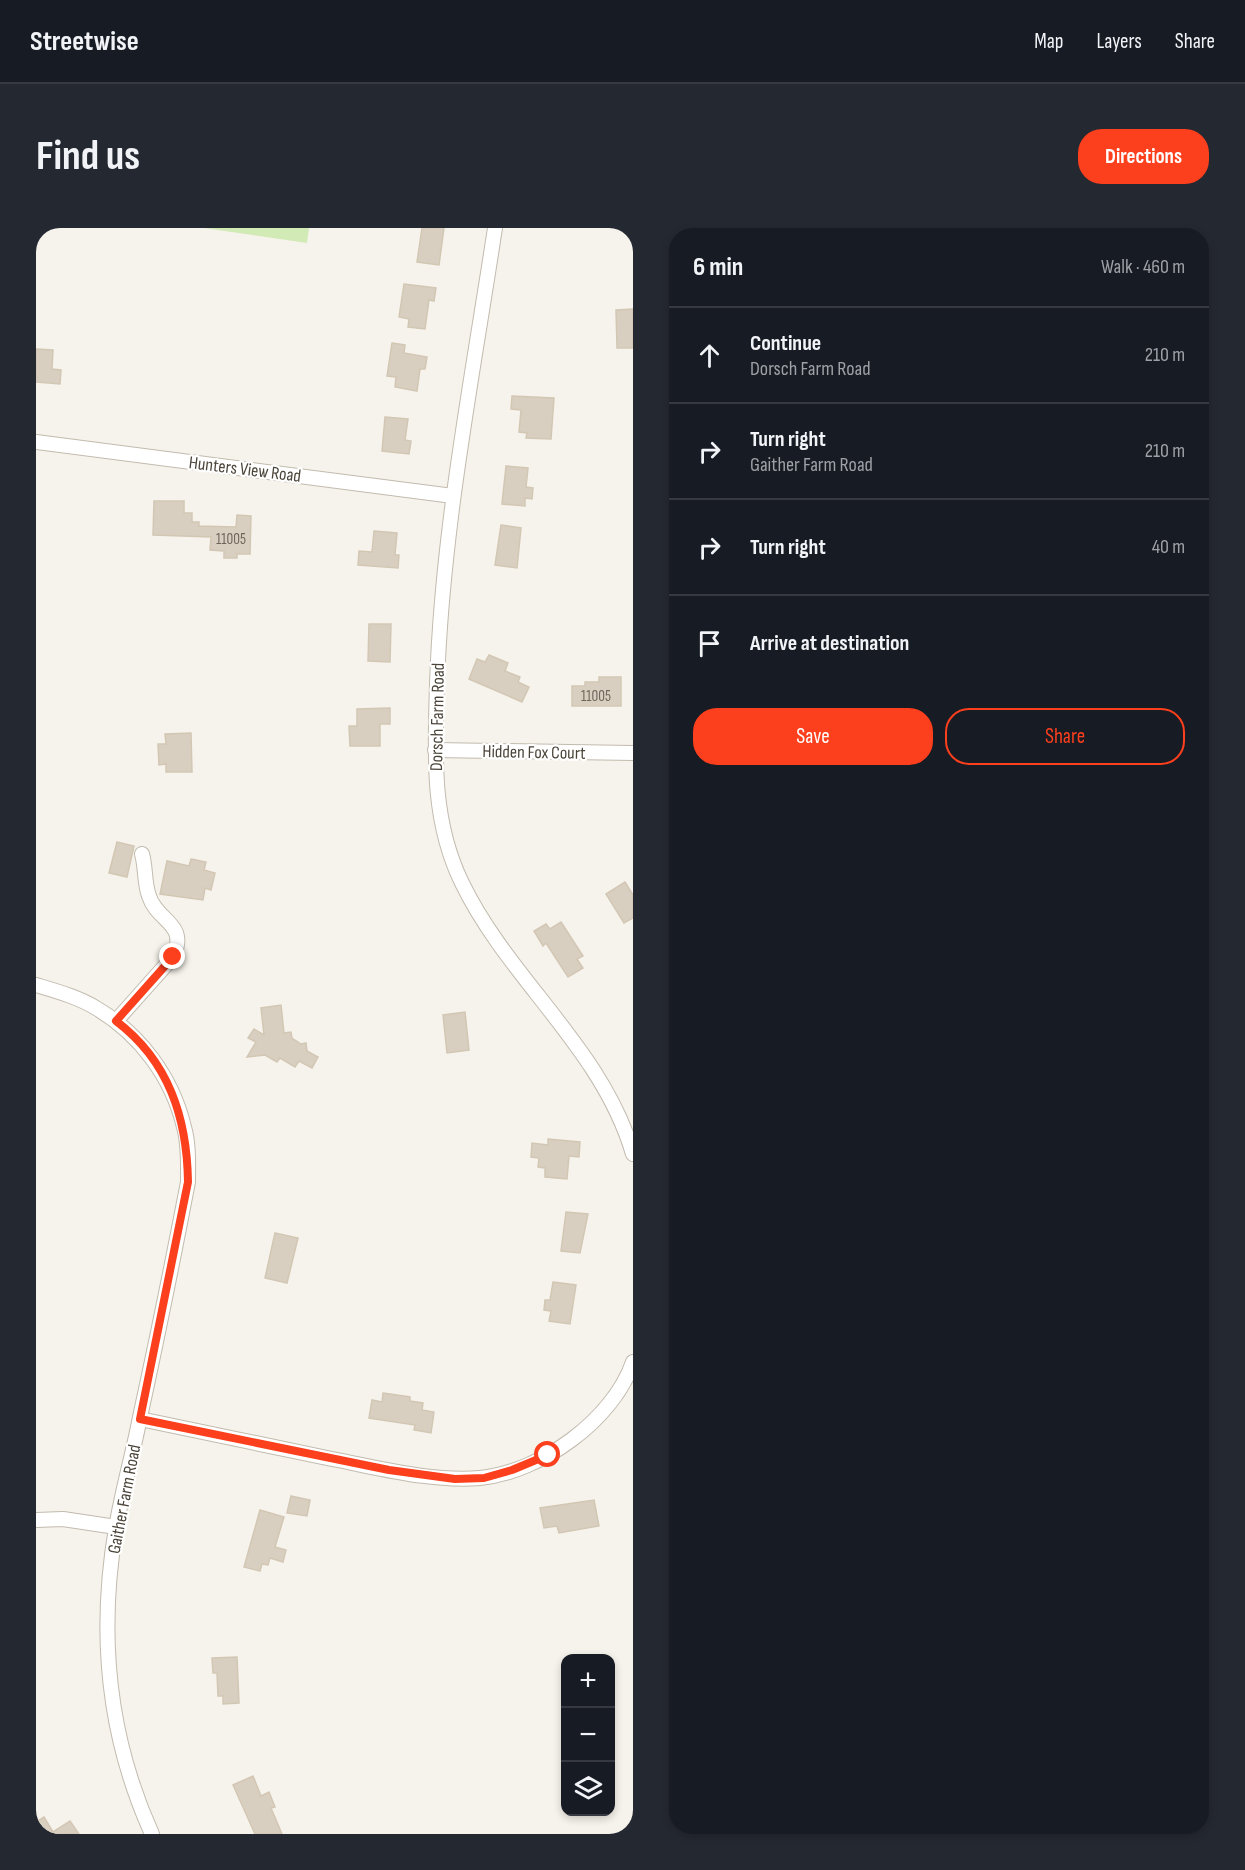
<!DOCTYPE html>
<meta charset="utf-8">
<style>
:root{--surface:#171b24;--page:#242831;--text:#f1f3f6;--muted:#9ea1a6;--line:#363941;--accent:#fc3f1d}
body{margin:0;font-family:"Sofia Sans Condensed",sans-serif;background:var(--page);color:var(--text)}
.controls{position:absolute;right:18px;bottom:18px;display:grid;overflow:hidden;border-radius:12px;box-shadow:0 3px 9px #0003}
.controls button{width:54px;height:54px;display:grid;place-items:center;padding:0;border:0;border-bottom:2px solid var(--line);background:var(--surface);color:var(--text);font:30px sans-serif}
.stop{position:absolute;width:18px;height:18px;margin:-14px;border:4px solid #fc3f1d;border-radius:50%;background:#fff}
.stop.end{background:#fc3f1d;border-color:#fff;box-shadow:0 2px 6px #0008}
.list{margin:0;padding:0;list-style:none}
h2{display:flex;justify-content:space-between;align-items:center;height:78px;margin:0;padding:0 24px;font-size:26px}
h2 small{font-size:20px;font-weight:400;color:var(--muted)}
.list li{display:grid;grid-template-columns:39px 1fr auto;gap:18px;align-items:center;box-sizing:border-box;height:96px;padding:0 24px;border-top:2px solid var(--line)}
.list b{display:block;font-size:22px;white-space:nowrap}
.list p{margin:0;font-size:20px;white-space:nowrap;color:var(--muted)}
.list em{font-size:20px;font-style:normal;color:var(--muted)}
.actions{display:flex;gap:12px;padding:18px 24px}
.actions a{flex:1;padding:14px 0;border:2px solid var(--accent);border-radius:24px;text-align:center;font-size:21px;color:var(--accent)}
.actions .main{background:var(--accent);color:#fff}
.icon{flex:none;width:33px;height:33px;fill:none;stroke:currentColor;stroke-width:2;stroke-linecap:round;stroke-linejoin:round}
.map{position:relative;flex:none;width:597px;height:1606px;overflow:hidden;border-radius:24px}
header{display:flex;align-items:center;gap:36px;box-sizing:border-box;height:84px;padding:0 30px;background:var(--surface);border-bottom:2px solid var(--line)}
header strong{font-size:28px}
nav{display:flex;gap:33px;margin-inline-start:auto;font-size:21px}
.intro{display:flex;align-items:center;justify-content:space-between;box-sizing:border-box;height:144px;padding:0 36px}
h1{margin:0;font-size:42px}
.button{padding:15px 27px;border-radius:24px;background:var(--accent);color:#fff;font-size:21px;font-weight:700}
main{display:flex;gap:36px;padding:0 36px}
aside{flex:1;background:var(--surface);border-radius:24px;box-shadow:0 3px 9px #0003}
.map>svg:first-child{display:block}
.green{fill:#d2eab5}
.building{fill:#d8cfc1;stroke:#d3c7b4;stroke-width:1.5}
.lines{fill:none;stroke-linecap:round;stroke-linejoin:round}
.minor-casing{stroke:#c2bbae;stroke-width:16}
.minor{stroke:#fff;stroke-width:14}
.route{stroke:#fc3f1d;stroke-width:8}
.labels{text-anchor:middle;stroke-width:4.5;stroke-linejoin:round;paint-order:stroke}
.number-label{font-size:15px;fill:#6e675b}
.street-label{font-size:18px;fill:#4b4439;stroke:#fff}
</style>
<header>
<strong>Streetwise</strong>
<nav><a>Map</a><a>Layers</a><a>Share</a></nav>
</header>
<div class="intro"><h1>Find us</h1><a class="button">Directions</a></div>
<main>
<div class="map">
<svg width="597" height="1606" viewBox="0 0 597 1606">
<rect width="100%" height="100%" fill="#f6f3ec"/>
<!-- green -->
<polygon class="green" points="168,0 273,0 271,15"/>
<!-- building -->
<g class="building">
<polygon points="386,0 408,0 403,37 381,34"/>
<polygon points="368,56 400,60 398,73 393,72 389,101 372,99 373,91 363,89"/>
<polygon points="597,81 597,120 581,120 580,82"/>
<polygon points="356,115 369,117 368,125 391,129 389,141 384,141 381,163 359,159 360,149 351,148"/>
<polygon points="0,121 17,122 16,141 25,142 24,156 0,154"/>
<polygon points="476,168 518,170 515,211 490,210 491,205 483,204 485,182 475,181"/>
<polygon points="349,189 372,191 369,212 375,213 373,226 346,223"/>
<polygon points="470,238 492,240 490,259 497,260 496,271 489,270 489,278 466,276"/>
<polygon points="118,273 148,273 148,285 156,285 156,294 163,294 163,298 200,299 201,287 215,288 214,326 201,326 201,330 188,330 188,323 174,322 175,309 117,307"/>
<polygon points="465,297 485,300 481,340 459,337"/>
<polygon points="338,303 361,305 359,327 363,327 362,340 322,337 323,323 336,324"/>
<polygon points="333,396 355,396 354,434 332,433"/>
<polygon points="453,427 472,435 469,443 484,449 482,454 493,459 486,474 433,451 441,431 449,434"/>
<polygon points="563,449 585,449 585,478 536,478 536,458 549,458 549,454 563,454"/>
<polygon points="354,480 354,496 344,496 344,518 314,518 313,498 321,498 321,481"/>
<polygon points="155,505 156,544 130,544 130,536 123,537 122,516 130,516 129,506"/>
<polygon points="81,614 98,618 91,649 73,645"/>
<polygon points="155,631 170,634 168,642 179,645 175,662 169,660 167,672 124,666 131,633 153,638"/>
<polygon points="589,654 597,667 597,690 588,695 570,666"/>
<polygon points="525,694 547,728 541,731 547,740 532,749 510,715 507,718 498,703 510,696 514,701"/>
<polygon points="245,777 248,805 255,804 256,810 265,816 270,815 271,823 282,829 276,840 263,833 259,839 244,830 241,834 229,827 211,829 220,814 212,810 218,801 228,807 225,780"/>
<polygon points="429,784 433,822 411,825 407,787"/>
<polygon points="512,911 544,914 543,929 533,928 531,951 509,949 509,940 502,939 503,930 495,929 496,915 512,917"/>
<polygon points="530,984 552,986 544,1025 525,1023"/>
<polygon points="239,1005 262,1010 251,1055 229,1050"/>
<polygon points="517,1054 540,1057 534,1096 513,1093 515,1083 508,1082 509,1072 514,1072"/>
<polygon points="347,1165 374,1169 374,1173 387,1175 386,1182 398,1184 395,1205 378,1202 379,1197 333,1190 336,1172 346,1174"/>
<polygon points="255,1268 274,1272 271,1288 251,1285"/>
<polygon points="558,1272 563,1298 523,1305 521,1298 508,1300 504,1280"/>
<polygon points="224,1282 248,1289 239,1319 250,1322 247,1334 234,1330 232,1337 226,1336 224,1343 208,1339"/>
<polygon points="201,1429 203,1475 187,1476 187,1468 182,1468 181,1445 177,1445 176,1430"/>
<polygon points="217,1548 225,1568 233,1564 239,1579 235,1580 246,1606 219,1606 197,1557"/>
<polygon points="8,1589 17,1604 34,1593 43,1606 0,1606 0,1594"/>
</g>
<g class="lines">
<!-- minor casing -->
<g class="minor-casing">
<g id="minor">
<path d="M459,0C436,152 406,303 401,456C399,525 395,592 426,655C473,752 566,820 597,926"/>
<polyline points="0,214 417,268"/>
<polyline points="399,522 597,525"/>
<path d="M0,757C20,763 42,769 60,780C104,806 136,849 148,899C153,916 152,936 152,954C137,1032 121,1111 104,1189C97,1226 86,1263 80,1300C62,1405 72,1509 116,1606"/>
<path d="M80,793L137,729C153,695 121,694 113,668C108,654 110,640 106,626"/>
<path d="M104,1191C168,1204 232,1218 296,1231C344,1240 395,1254 444,1250C505,1244 577,1192 597,1134"/>
<polyline points="0,1292 27,1291 80,1299"/>
</g>
</g>
<!-- minor -->
<use href="#minor" class="minor"/>
</g>
<g class="lines">
<!-- route -->
<path class="route" d="M137,729L80,793C133,833 151,890 152,954L104,1191L353,1242L419,1251L448,1250L476,1242L512,1227"/>
</g>
<g class="labels">
<!-- number labels -->
<g class="number-label">
<text x="195" y="316">11005</text>
<text x="560" y="473">11005</text>
</g>
<!-- street labels -->
<g class="street-label">
<text transform="translate(209 241) rotate(7)" y="6">Hunters View Road</text>
<text transform="translate(401 489) rotate(-89)" y="6">Dorsch Farm Road</text>
<text transform="translate(498 524) rotate(1)" y="6">Hidden Fox Court</text>
<text transform="translate(88 1271) rotate(-79)" y="6">Gaither Farm Road</text>
</g>
</g>
</svg>
<div class="controls">
<button>+</button>
<button>−</button>
<button><svg class="icon" aria-label="layers" viewBox="0 0 24 24"><path d="M12 4l9 5-9 5-9-5zM3 14l9 5 9-5"/></svg></button>
</div>
<div class="stop" style="left:512px;top:1227px"></div>
<div class="stop end" style="left:137px;top:729px"></div>
</div>
<aside>
<h2>6 min<small>Walk · 460 m</small></h2>
<ul class="list">
<li><svg class="icon" aria-label="ahead" viewBox="0 0 24 24"><path d="M12 20V5M6 11l6-6 6 6"/></svg><div><b>Continue</b><p>Dorsch Farm Road</p></div><em>210 m</em></li>
<li><svg class="icon" aria-label="right" viewBox="0 0 24 24"><path d="M7 20v-9h11M14 6l5 5-5 5"/></svg><div><b>Turn right</b><p>Gaither Farm Road</p></div><em>210 m</em></li>
<li><svg class="icon" aria-label="right" viewBox="0 0 24 24"><path d="M7 20v-9h11M14 6l5 5-5 5"/></svg><div><b>Turn right</b></div><em>40 m</em></li>
<li><svg class="icon" aria-label="arrive" viewBox="0 0 24 24"><path d="M6 21V4h12l-3 4 3 4H6"/></svg><div><b>Arrive at destination</b></div></li>
</ul>
<div class="actions"><a class="main">Save</a><a>Share</a></div>
</aside>
</main>
